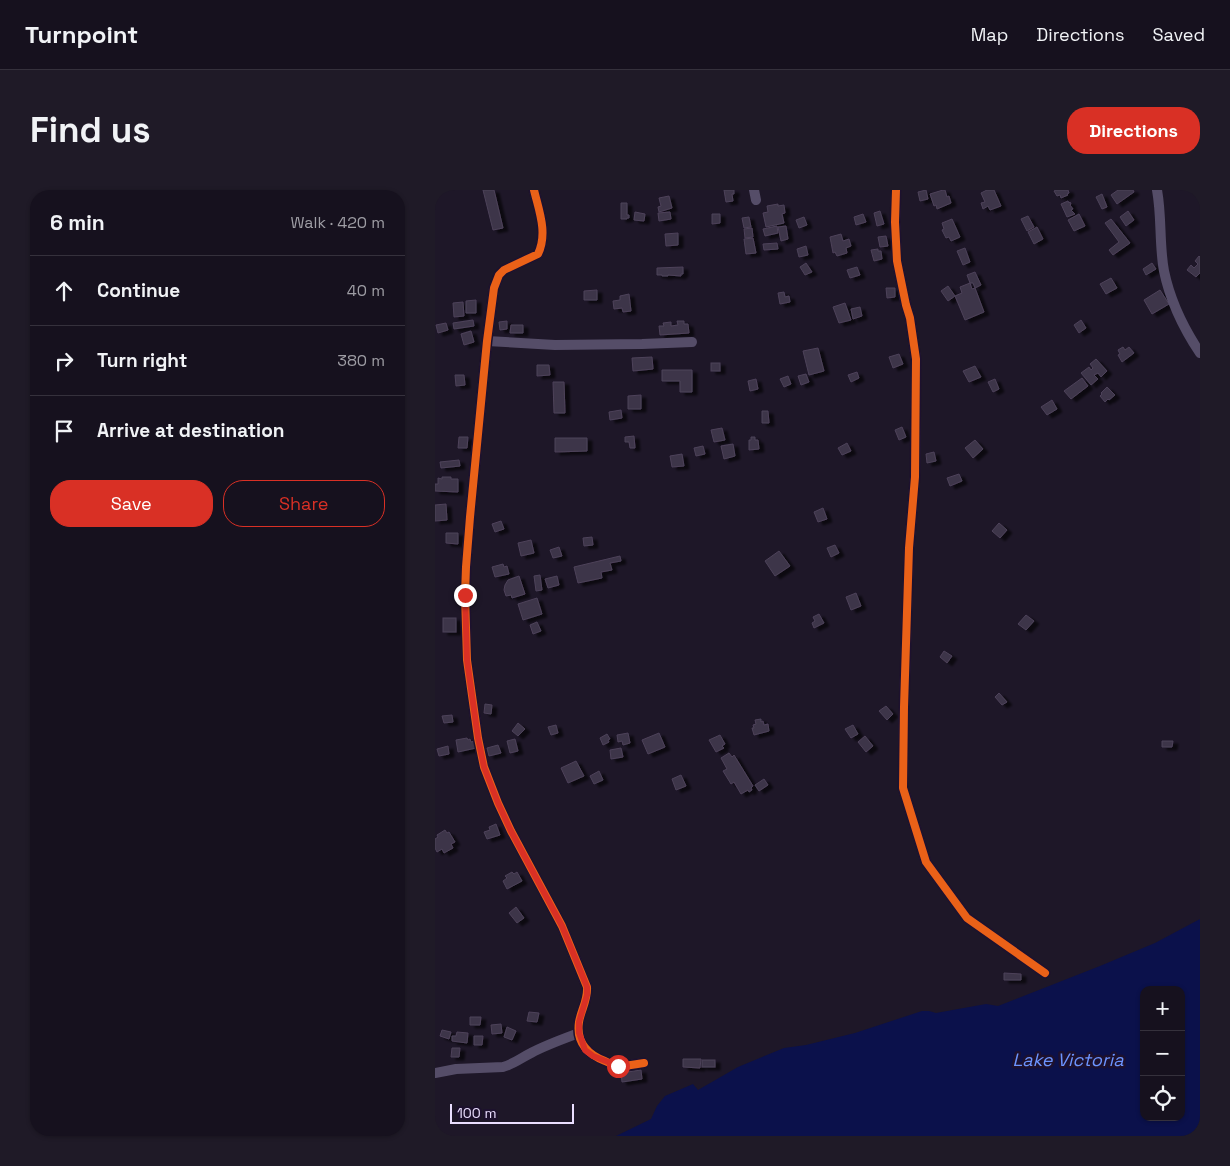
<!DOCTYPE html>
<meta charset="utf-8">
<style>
:root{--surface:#16111e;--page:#1f1a27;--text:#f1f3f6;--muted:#9e9da4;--line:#35313c;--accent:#d93025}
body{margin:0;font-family:"Space Grotesk",sans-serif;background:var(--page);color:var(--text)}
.controls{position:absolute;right:15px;bottom:15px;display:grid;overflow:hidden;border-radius:10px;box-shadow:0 1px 4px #0004}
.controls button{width:45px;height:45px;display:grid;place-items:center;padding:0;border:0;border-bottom:1px solid var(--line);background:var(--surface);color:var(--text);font:25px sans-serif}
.scale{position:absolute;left:15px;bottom:12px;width:124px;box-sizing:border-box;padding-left:5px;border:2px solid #eadeff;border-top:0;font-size:14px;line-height:18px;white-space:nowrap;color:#eadeff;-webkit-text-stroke:4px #1d112e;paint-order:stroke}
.stop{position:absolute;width:15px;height:15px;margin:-11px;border:4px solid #d93025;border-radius:50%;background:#fff}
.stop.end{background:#d93025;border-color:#fff;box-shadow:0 1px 5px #0008}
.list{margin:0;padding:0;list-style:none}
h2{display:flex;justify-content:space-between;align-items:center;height:65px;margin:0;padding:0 20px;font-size:21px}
h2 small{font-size:16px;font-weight:400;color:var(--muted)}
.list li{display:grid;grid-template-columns:32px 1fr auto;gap:15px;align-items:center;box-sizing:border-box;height:70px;padding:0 20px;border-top:1px solid var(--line)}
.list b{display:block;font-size:19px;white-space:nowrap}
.list em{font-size:16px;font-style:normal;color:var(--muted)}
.actions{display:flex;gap:10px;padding:15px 20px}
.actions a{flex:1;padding:11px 0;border:1px solid var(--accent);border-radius:20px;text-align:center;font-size:18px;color:var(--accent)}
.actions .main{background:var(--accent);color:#fff}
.icon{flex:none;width:28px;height:28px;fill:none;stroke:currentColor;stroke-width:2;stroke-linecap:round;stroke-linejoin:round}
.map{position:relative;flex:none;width:765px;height:946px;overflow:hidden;border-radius:20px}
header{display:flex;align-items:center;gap:30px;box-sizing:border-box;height:70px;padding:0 25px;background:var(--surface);border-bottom:1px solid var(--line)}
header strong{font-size:24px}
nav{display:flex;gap:28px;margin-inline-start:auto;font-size:18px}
.intro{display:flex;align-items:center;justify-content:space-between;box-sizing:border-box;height:120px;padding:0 30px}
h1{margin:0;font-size:35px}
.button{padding:12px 22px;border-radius:20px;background:var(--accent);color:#fff;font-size:18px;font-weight:700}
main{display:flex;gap:30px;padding:0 30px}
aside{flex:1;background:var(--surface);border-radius:20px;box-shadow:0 1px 4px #0004}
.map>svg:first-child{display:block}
.water{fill:#0b114b;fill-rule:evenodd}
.building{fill:#3e3648;stroke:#4d425a;filter:url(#shadow)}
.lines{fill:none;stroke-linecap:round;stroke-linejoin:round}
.minor{stroke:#554d68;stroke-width:10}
.cycleway-casing{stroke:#1d112e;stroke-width:11}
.cycleway{stroke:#ea6118;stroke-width:8}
.route{stroke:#d93025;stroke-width:6}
.labels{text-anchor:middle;stroke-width:5;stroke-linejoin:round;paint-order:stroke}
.water-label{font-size:18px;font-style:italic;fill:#6c94ff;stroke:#1d112e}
</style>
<header>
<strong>Turnpoint</strong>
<nav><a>Map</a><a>Directions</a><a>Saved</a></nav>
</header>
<div class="intro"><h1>Find us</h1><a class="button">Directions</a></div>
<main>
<aside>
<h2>6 min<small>Walk · 420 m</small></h2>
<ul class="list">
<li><svg class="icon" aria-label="ahead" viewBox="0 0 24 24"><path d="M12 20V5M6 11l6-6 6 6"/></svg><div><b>Continue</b></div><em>40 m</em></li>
<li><svg class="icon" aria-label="right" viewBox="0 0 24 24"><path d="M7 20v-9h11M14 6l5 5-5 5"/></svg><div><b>Turn right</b></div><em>380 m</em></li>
<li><svg class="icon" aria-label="arrive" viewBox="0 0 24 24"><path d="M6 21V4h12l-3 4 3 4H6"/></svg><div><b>Arrive at destination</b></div></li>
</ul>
<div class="actions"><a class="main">Save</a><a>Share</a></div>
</aside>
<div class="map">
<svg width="765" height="946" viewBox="0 0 765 946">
<defs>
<filter id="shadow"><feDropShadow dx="5" dy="3" stdDeviation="1" flood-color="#0009"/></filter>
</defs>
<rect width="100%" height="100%" fill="#1e1728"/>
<!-- water -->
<path class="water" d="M765,729V946H181L216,929L222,916L230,906L258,894L263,900L303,877L349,858L371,855L420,843L487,821H494L501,823L551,814L563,816L665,776L720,753ZM709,800H746V927H709Z"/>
<!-- building -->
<g class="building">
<polygon points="48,0 59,0 68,38 58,40"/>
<polygon points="289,0 299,0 299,4 297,4 298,11 291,12"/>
<polygon points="491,0 493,9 485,11 483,2"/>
<polygon points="508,0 510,0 512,7 514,6 516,13 502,19 501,15 499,16 495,4"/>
<polygon points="552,0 559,0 566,16 555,20 553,16 548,19 546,13 550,12 546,3"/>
<polygon points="621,0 633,0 634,3 632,4 633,5 626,8 625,5 622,6 619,1"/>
<polygon points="683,0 698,0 699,2 682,14 676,5"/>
<polygon points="667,4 672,17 667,19 661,7"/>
<polygon points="234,6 237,18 224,22 223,17 226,16 224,8"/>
<polygon points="633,11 634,13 635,12 636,14 635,15 638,19 636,20 640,24 632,27 626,14"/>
<polygon points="186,13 192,13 192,25 194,25 194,28 192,28 192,29 186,29"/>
<polygon points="343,14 343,16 349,15 350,23 347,24 349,33 331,37 328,23 333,22 332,16"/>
<polygon points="445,21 449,34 442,36 439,23"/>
<polygon points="693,21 699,30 691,36 685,27"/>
<polygon points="200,22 210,24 209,31 199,30"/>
<polygon points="235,22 236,29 224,31 223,23"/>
<polygon points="277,24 285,24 285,33 277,34"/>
<polygon points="428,24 431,32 421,35 419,27"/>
<polygon points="644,24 650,36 639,41 633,30"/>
<polygon points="593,26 599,37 592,41 586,29"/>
<polygon points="314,27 316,37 309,38 307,28"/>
<polygon points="369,27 372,35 364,38 361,30"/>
<polygon points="517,29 525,47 516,51 514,47 511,48 507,40 509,39 507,33"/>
<polygon points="676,29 695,53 678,65 674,60 684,52 670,33"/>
<polygon points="342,36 343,43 330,46 328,39"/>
<polygon points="351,36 353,49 346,51 343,37"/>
<polygon points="602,37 608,49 599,54 593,42"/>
<polygon points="317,38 318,47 310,48 309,39"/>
<polygon points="243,43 243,55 231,56 230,44"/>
<polygon points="406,44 408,51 414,49 416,56 411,58 412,63 402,66 400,62 398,63 395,47"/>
<polygon points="451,46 453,56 445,57 443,47"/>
<polygon points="318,48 321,63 311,64 309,49"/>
<polygon points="342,53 343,59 329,60 328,54"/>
<polygon points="371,56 373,65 364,67 362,59"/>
<polygon points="530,58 535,72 528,75 522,61"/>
<polygon points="443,59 443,61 446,61 447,69 439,71 436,60"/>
<polygon points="764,66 765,67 765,83 761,87 752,80 756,75 759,78 763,74 760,71"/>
<polygon points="371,73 377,82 370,85 365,77"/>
<polygon points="717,73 721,79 711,85 708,79"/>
<polygon points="248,77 248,84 246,84 246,86 233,85 233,86 227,86 227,85 222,85 222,78"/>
<polygon points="422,77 425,85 415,88 412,80"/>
<polygon points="540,82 546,95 540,98 538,93 535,93 532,85"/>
<polygon points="676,88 682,98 671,104 665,94"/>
<polygon points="535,93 537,99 540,98 549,122 530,130 520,106 527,103 525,97"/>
<polygon points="513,96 520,106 513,111 506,101"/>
<polygon points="451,98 460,98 460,107 452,108"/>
<polygon points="162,100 162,110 149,110 149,101"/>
<polygon points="725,100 734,114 717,124 709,110"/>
<polygon points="349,102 350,107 354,106 355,112 345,114 343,103"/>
<polygon points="194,104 196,121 188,122 187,118 179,119 178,111 185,110 185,106"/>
<polygon points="41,110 41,123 31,123 31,111"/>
<polygon points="28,112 29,126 19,127 18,113"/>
<polygon points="410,113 416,130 404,133 398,117"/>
<polygon points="425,117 427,126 418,129 416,119"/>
<polygon points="38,130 39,136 19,139 18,133"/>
<polygon points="646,130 651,138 644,143 639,135"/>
<polygon points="72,131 72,139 65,140 64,132"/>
<polygon points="242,131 249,131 249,134 253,134 254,143 225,145 224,136 229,136 228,133 236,132 236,136 243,135"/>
<polygon points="11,133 13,140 3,143 1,135"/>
<polygon points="76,135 88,135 88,143 75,143"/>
<polygon points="36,141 39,152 29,155 26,144"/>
<polygon points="688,157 690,160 694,157 699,163 687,172 683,165 685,164 683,160"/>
<polygon points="383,158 389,181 374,185 368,161"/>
<polygon points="464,164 468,174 458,178 454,167"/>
<polygon points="217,167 218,179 198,181 197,168"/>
<polygon points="661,169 672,181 666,187 663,183 659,185 663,189 656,195 646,183 654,177 656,180 658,178 655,174"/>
<rect x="276" y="173" width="9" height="8"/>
<polygon points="102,175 114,175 115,185 102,186"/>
<polygon points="540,176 546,187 534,192 528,181"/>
<polygon points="227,180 257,180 257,202 245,202 245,191 227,191"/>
<polygon points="422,182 424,188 416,192 413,185"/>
<polygon points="371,184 374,192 366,195 363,186"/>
<polygon points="20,185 29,185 30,195 21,196"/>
<polygon points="353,186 356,194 349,197 345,189"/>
<polygon points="647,188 653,196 636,209 629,201"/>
<polygon points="321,189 323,199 315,201 313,191"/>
<polygon points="560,189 564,199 558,202 553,192"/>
<polygon points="118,192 129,192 130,223 119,223"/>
<polygon points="672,197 680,205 674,210 673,209 670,212 665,206 667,204 666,203"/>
<polygon points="206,205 206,219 193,219 193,206"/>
<polygon points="617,210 622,219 612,225 606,217"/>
<polygon points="186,220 187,228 175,230 174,222"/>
<polygon points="327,221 333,221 334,233 327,233"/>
<polygon points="467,237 471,247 464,250 460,240"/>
<polygon points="287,238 290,250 279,252 276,240"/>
<polygon points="199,246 200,258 195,258 194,252 190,252 190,247"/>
<polygon points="24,247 33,247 32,258 23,258"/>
<polygon points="316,247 320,247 320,250 323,250 324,259 314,260 314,250 316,250"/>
<polygon points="120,248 152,248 152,261 120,262"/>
<polygon points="540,250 548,259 538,268 530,258"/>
<polygon points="412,253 416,261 407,265 403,258"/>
<polygon points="298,254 300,266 289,269 286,256"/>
<polygon points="268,256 270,264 261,266 259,258"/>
<polygon points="499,262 501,271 492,273 491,264"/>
<polygon points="247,264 249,276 237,277 235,266"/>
<polygon points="24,270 25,276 6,278 5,272"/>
<polygon points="524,284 527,291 515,296 512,288"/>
<polygon points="7,287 16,287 16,289 23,289 23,302 0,301 0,294 3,294 3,288 7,289"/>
<polygon points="11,314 12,330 0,331 0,315"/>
<polygon points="388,318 392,329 383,332 379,322"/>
<polygon points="66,331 69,339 60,342 57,334"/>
<polygon points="564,333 572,340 565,348 557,341"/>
<polygon points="11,343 23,343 23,354 11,353"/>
<polygon points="157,347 158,355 149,356 148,348"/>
<polygon points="96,350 99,363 86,366 83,353"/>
<polygon points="400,355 404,363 396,367 392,358"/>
<polygon points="124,357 127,366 118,368 115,360"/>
<polygon points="344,361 355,376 340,386 330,371"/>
<polygon points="185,366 186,371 175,373 177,380 166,382 167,388 143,393 139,377"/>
<polygon points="68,374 69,377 72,376 74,384 60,387 57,377"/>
<polygon points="105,385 107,400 101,401 99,386"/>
<polygon points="84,386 90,404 77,408 76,405 71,406 69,400 70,395 73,390"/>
<polygon points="122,386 124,395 113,398 110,389"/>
<polygon points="421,403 426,416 416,420 411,407"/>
<polygon points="102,408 107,424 88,430 83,414"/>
<polygon points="384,424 389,433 379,438 377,433 380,431 378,427"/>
<polygon points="591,425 599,431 591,440 583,434"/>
<rect x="8" y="428" width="13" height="14"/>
<polygon points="102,432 106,441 98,444 95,435"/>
<polygon points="509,461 517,466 512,473 505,467"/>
<polygon points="564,503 572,512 567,515 560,507"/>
<polygon points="50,514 57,515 56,524 49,523"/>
<polygon points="451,516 458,524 452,530 444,521"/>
<polygon points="17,525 18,532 9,533 7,526"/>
<polygon points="326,529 326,532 328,531 329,535 333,534 334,541 319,545 317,538 319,538 318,535 321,534 320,530"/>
<polygon points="83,533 90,539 83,546 77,541"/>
<polygon points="121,535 123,543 116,545 113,537"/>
<polygon points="418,535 423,544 416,548 410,539"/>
<polygon points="193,543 195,553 188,555 187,551 183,552 182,545"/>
<polygon points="224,543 230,557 213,564 207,550"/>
<polygon points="172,544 175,549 173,550 174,552 168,555 165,548"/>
<polygon points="285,545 290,554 287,556 289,558 281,562 274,550"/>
<polygon points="430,546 438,556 431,562 423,552"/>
<polygon points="32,548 33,550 35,549 36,552 40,551 41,558 23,562 21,550"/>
<polygon points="80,549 83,561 75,563 72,551"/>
<polygon points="727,551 738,551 737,557 727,557"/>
<polygon points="63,555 66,563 54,566 52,558"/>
<polygon points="13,556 14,564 4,566 2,559"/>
<polygon points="186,558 188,567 176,569 175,560"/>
<polygon points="294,563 297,567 299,565 318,596 316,598 317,600 314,602 313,600 306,604 299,592 296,594 288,581 292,579 286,568"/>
<polygon points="141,571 149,586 133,593 126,578"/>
<polygon points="164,581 168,590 159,594 155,586"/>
<polygon points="246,585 251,596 241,600 237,589"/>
<polygon points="329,589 333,595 324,601 320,595"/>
<polygon points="61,634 65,645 52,649 49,642 55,640 54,637"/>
<polygon points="10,640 12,643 14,642 20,652 16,654 18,658 9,663 7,659 2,662 0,658 0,649 3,647 2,645"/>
<polygon points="77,682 79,684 82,682 87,691 72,699 68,691 72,688 70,686"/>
<polygon points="81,717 89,728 82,733 74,723"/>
<polygon points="569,783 586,784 586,790 569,790"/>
<polygon points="94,822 104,823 102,832 92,831"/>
<polygon points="35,827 46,827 45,835 35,835"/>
<polygon points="66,834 67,843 57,844 56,835"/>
<polygon points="72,837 81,841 77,850 69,847"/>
<polygon points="7,840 16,842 14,849 5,846"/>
<polygon points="22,842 33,843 32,853 17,851 17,846 21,846"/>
<polygon points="39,846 48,846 47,855 39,855"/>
<polygon points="17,858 25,858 24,867 16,867"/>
<polygon points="248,869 266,869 265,878 248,877"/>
<rect x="267" y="870" width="13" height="7"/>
<polygon points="206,880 207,889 187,892 186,883"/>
</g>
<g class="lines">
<!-- minor -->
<g class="minor">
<path d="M99,0C104,21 113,43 103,64L69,80L64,85L59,98L52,151L35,327L31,377L30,405L32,470L43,548L49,577L63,613L76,641L127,736L152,797C153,810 146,820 144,832C141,852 152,864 170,871C174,873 180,876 185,876C193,876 201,874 209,873"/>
<polyline points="319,0 321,10"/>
<polyline points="461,0 460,32 462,71 471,115 475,128 481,169 480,287 474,358 469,517 468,598 491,672 532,728 610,783"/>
<path d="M722,0C727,27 724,54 729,81C735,110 749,139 765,163"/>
<polyline points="52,151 120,155 207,154 257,152"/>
<path d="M0,883L21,879L68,877C79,874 86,868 96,863C111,855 128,849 144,843"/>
</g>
<!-- cycleway casing -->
<g class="cycleway-casing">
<g id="cycleway">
<path d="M99,0C104,21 113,43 103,64L69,80L64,85L59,98L52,151L35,327L31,377L30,405L32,470L43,548L49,577L63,613L76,641L127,736L152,797C153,810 146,820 144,832C141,852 152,864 170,871C174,873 180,876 185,876C193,876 201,874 209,873"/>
<polyline points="461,0 460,32 462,71 471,115 475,128 481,169 480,287 474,358 469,517 468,598 491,672 532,728 610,783"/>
</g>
</g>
<!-- cycleway -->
<use href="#cycleway" class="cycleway"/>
</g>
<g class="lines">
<!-- route -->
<polyline class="route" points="30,405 32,470 43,548 49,577 63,613 76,641 127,736 148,787 152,797 152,805 144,832 144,843 147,851 150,860 158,866 183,876"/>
</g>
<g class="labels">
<!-- water labels -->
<g class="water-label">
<text x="633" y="876">Lake Victoria</text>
</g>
</g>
</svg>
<div class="controls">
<button>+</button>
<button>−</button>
<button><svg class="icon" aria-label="locate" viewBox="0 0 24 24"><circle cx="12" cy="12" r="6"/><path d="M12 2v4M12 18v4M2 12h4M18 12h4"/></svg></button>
</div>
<div class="scale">100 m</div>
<div class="stop" style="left:183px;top:876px"></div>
<div class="stop end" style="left:30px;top:405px"></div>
</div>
</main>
